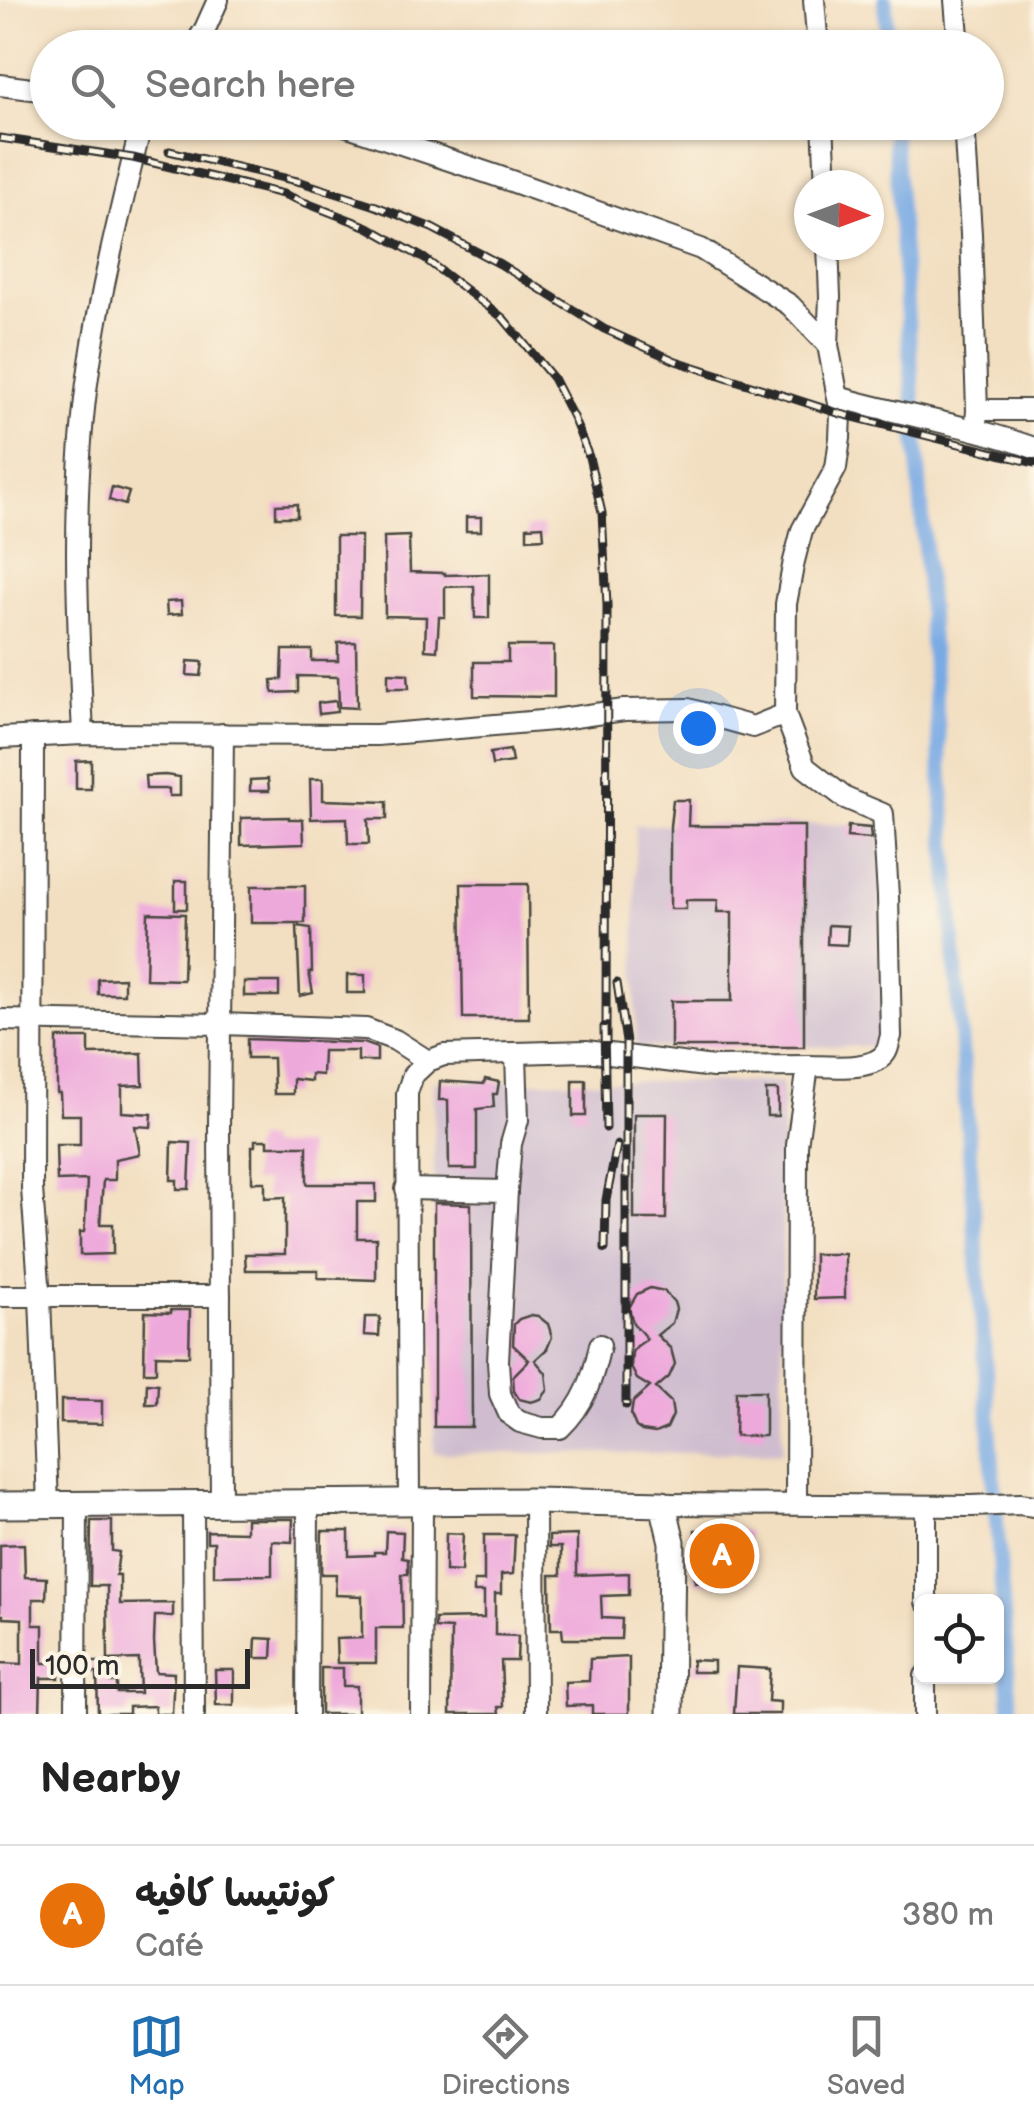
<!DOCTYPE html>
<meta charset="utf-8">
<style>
:root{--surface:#fff;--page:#f6f6f6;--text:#222;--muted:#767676;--line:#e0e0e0;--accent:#1f6fb2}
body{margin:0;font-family:"Balsamiq Sans","Playpen Sans Arabic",sans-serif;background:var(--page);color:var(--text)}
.controls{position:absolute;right:30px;bottom:30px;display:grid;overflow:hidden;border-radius:15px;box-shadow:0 2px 8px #0004}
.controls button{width:90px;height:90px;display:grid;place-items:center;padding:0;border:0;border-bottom:2px solid var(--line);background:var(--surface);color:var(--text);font:50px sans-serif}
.compass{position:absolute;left:794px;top:170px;width:90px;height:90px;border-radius:50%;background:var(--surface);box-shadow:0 2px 8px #0004;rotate:91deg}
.scale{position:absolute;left:30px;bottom:25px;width:220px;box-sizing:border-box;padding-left:10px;border:5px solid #2b2b2b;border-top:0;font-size:28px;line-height:35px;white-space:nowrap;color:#2b2b2b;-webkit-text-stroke:8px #fcf5e5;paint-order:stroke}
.you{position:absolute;left:698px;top:728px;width:35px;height:35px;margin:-25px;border:8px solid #fff;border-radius:50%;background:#1a73e8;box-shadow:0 0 0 15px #1a73e833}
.badge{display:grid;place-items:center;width:65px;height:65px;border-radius:50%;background:var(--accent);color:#fff;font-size:32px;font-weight:700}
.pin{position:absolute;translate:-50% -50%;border:5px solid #fff;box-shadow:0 2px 10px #0006}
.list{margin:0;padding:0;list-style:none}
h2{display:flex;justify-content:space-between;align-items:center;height:130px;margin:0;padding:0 40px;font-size:42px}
h2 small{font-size:32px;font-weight:400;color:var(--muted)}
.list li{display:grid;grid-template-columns:65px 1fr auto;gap:30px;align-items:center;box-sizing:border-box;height:140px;padding:0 40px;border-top:2px solid var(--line)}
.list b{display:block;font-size:38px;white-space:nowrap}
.list p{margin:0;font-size:32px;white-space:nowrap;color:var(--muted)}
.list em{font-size:32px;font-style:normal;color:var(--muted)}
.icon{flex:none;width:55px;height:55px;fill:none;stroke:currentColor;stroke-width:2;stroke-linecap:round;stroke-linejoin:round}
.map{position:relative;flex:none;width:1034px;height:1714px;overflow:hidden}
.search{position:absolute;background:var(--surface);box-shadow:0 2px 8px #0004;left:30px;right:30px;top:30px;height:110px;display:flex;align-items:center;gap:25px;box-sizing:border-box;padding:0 35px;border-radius:55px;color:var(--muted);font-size:38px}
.sheet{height:270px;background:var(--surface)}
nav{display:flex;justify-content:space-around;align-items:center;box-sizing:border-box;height:140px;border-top:2px solid var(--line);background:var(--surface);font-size:28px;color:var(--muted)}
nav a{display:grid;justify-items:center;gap:5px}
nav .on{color:var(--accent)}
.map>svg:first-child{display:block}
.industrial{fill:#cfbdcf}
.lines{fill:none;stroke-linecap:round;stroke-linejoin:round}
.canal{stroke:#79aae4;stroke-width:15}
.building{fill:#eea9db}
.minor-casing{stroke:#494641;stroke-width:24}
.major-casing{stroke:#494641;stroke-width:29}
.minor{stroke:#fff;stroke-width:20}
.major{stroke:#fff;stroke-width:25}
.rail-casing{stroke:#2b2b2b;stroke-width:9}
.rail{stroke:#fcf5e5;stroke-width:5;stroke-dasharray:15;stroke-linecap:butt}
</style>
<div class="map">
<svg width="1034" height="1714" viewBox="0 0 1034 1714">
<rect width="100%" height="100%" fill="#fcf5e5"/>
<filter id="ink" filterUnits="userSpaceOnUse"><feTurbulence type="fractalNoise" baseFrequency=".01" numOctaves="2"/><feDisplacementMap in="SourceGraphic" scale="20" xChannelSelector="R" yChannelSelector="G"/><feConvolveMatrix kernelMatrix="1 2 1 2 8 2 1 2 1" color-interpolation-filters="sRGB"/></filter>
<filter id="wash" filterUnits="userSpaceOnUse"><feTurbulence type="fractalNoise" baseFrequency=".0048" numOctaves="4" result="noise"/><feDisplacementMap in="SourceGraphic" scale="40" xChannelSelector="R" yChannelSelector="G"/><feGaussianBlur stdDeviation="2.25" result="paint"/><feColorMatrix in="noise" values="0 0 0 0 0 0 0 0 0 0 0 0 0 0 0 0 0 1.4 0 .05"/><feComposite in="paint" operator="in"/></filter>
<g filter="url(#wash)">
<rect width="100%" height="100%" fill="#f2dec0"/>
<!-- industrial -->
<g class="industrial">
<polygon points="880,824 882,1046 636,1048 635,825"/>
<polygon points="434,1081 783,1082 782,1453 434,1453"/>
</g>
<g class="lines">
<!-- canal -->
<g class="canal">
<polyline points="885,0 888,48"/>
<polyline points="893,122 1011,1714"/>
</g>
</g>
<g id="blocks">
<!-- building -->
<g class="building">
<polygon points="112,487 129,492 125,505 109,500"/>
<polygon points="297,504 297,517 276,517 276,505"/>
<rect x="466" y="517" width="15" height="14"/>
<polygon points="543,526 544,538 527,539 527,527"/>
<polygon points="336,536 361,536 360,616 336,616"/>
<polygon points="409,536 410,572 445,573 445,575 489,574 489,618 475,618 474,586 445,587 445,617 439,617 437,651 425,650 426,617 385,616 384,537"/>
<polygon points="181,601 182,614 167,615 166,602"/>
<polygon points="356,642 357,708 339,707 338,677 298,676 298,692 273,693 272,680 282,679 283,650 312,650 312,661 338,661 338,643"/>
<polygon points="508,646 554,646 554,697 474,696 474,662 508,662"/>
<polygon points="188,661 203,662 201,676 187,675"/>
<polygon points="388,673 408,674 409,688 388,688"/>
<polygon points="336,701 337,712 319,714 318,703"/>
<polygon points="510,750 512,762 492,765 490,753"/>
<polygon points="91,760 91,789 76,789 76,761"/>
<polygon points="165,775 180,777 180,796 169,796 169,789 146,789 145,776"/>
<polygon points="268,779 269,791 250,791 250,780"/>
<polygon points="310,779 323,779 323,800 387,802 387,819 368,819 369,844 348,844 347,818 311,819"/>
<polygon points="673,800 689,800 688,826 804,826 804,1047 671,1047 671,1001 732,1001 732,912 717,912 718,900 686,900 686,909 670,909 670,826"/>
<polygon points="289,817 289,819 303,819 304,843 241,845 241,818"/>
<polygon points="848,826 870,828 871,839 847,837"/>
<rect x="175" y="881" width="12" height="28"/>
<polygon points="461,884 528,884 529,1018 463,1018"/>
<rect x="251" y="886" width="54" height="37"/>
<polygon points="148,913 185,914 183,980 146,979"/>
<polygon points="828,925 848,926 847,945 827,944"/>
<polygon points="297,926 311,928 312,972 309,972 313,993 300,996"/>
<rect x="347" y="975" width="18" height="18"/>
<polygon points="124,978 124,994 98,994 98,979"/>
<rect x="244" y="982" width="35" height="14"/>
<polygon points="57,1038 89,1038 89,1054 142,1053 143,1085 122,1086 122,1112 152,1114 151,1127 135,1126 140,1154 115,1159 115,1180 103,1180 100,1224 113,1224 113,1254 80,1255 80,1232 84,1232 85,1224 87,1180 57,1181 56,1145 80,1145 80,1115 61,1115 60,1093 57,1093"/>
<polygon points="247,1039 363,1043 377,1048 377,1061 358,1061 358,1051 323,1051 322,1075 311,1074 311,1081 293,1079 293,1094 274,1094 273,1058 247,1058"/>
<polygon points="485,1079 499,1082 497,1094 493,1094 494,1107 477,1109 477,1169 449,1169 448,1100 439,1100 440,1081 484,1084"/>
<rect x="573" y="1080" width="13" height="36"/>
<polygon points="766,1090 778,1090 778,1116 767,1116"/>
<polygon points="634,1114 667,1114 666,1219 634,1219"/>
<polygon points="255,1140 268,1140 268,1146 307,1146 307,1184 376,1184 376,1202 357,1202 357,1238 376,1238 376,1280 318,1278 318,1270 246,1270 245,1254 285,1254 285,1197 265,1198 265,1182 252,1182 252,1146 255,1146"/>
<polygon points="172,1142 191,1143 189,1189 177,1189 177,1180 171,1180"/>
<polygon points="434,1203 471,1204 472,1427 434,1427"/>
<polygon points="814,1254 845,1254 845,1298 814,1299"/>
<polygon points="650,1288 664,1291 674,1302 676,1309 672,1323 657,1335 671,1349 675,1364 669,1377 656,1388 671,1402 673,1415 667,1428 655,1433 642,1431 636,1427 631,1415 633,1402 650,1387 637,1379 631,1367 632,1352 637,1346 647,1339 633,1323 629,1308 637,1294"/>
<polygon points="171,1310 190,1310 189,1356 156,1355 156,1372 144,1372 145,1312 171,1313"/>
<polygon points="531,1315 538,1316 548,1324 552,1337 547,1349 535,1360 546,1373 548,1390 541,1399 531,1402 519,1399 514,1391 513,1376 529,1360 513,1345 514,1324 519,1319"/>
<polygon points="365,1317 380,1317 379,1336 364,1335"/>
<polygon points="147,1383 158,1384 157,1404 146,1404"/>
<polygon points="736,1391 765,1391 765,1436 735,1436"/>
<polygon points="61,1400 102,1401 102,1424 61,1423"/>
<polygon points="246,1519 293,1519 292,1542 272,1541 272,1575 214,1576 214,1542 207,1542 207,1531 246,1532"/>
<polygon points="91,1521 112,1521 112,1551 119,1552 116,1575 120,1575 120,1604 173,1603 173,1616 155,1616 154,1641 156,1672 174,1673 172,1714 155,1714 155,1706 129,1707 129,1714 98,1714 97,1673 90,1673 90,1662 110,1662 110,1682 117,1682 117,1693 140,1693 139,1666 139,1659 108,1660 107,1586 90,1586"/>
<polygon points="695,1530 748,1531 748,1583 695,1582"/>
<polygon points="322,1531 349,1531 349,1556 374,1555 374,1552 385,1552 386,1531 403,1532 402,1558 408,1559 408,1574 402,1574 403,1628 376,1628 376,1663 337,1663 336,1639 362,1638 362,1596 335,1595 336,1574 321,1574"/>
<polygon points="446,1533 463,1534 461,1572 445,1571"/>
<polygon points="484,1535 515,1535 513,1574 501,1575 501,1594 495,1594 495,1635 518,1636 517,1661 501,1661 503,1707 498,1707 499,1714 450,1714 451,1629 435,1628 435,1619 484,1618 484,1592 474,1592 474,1581 484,1581"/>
<polygon points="577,1535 577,1575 629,1573 629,1595 601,1596 602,1618 622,1619 621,1639 563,1639 562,1629 551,1629 550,1575 561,1575 561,1547 549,1547 549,1536"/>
<polygon points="24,1544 25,1577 47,1578 46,1599 33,1599 33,1625 43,1625 43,1663 59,1663 59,1678 41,1678 40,1714 0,1714 0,1663 22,1664 22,1619 3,1618 3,1615 0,1615 0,1545"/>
<polygon points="256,1638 273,1639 272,1658 255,1658"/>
<polygon points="629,1657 629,1714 592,1714 592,1705 566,1706 565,1682 589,1681 590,1659"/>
<polygon points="692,1660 714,1661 714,1672 692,1672"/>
<polygon points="737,1667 770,1669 768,1701 780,1702 780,1714 734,1714"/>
<polygon points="321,1668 343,1668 343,1686 357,1686 357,1714 321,1714"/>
<polygon points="215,1670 234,1670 234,1705 216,1705"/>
</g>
</g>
</g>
<g filter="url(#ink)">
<use href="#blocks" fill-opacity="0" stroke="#494641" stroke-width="2.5"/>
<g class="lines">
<!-- minor casing -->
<g class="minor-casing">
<g id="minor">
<polyline points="814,0 818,48"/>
<polyline points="955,0 959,48"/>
<polyline points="193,48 205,29 218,0"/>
<polyline points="0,85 48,91"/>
<path d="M336,122L497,176L701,249L790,305L828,345L841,414L840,438L836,468L802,530L794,561L786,604L785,714L805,767L845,798L883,814L888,896L891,1036C889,1041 889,1047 886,1052C874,1072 828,1066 808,1066L797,1145L796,1504"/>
<polyline points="823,122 826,185"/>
<polyline points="964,122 971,234 977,410"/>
<polyline points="828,245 830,297 828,345"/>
<path d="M838,397C903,416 971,425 1034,448"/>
<polyline points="976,424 977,410 1034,410"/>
<path d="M83,734C77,613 71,490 89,369C101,286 122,204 142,122"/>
<polyline points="33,736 32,1189 40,1297 48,1505"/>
<polyline points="0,738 83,734 377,735 553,720 624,710 688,709 753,727 785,714"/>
<polyline points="0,1020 220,1024 366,1029 395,1040 428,1061"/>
<path d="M516,1054L518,1120L511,1144L507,1191L498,1361L500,1394L509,1414L520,1422L542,1428H560C585,1404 593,1378 600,1345"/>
<polyline points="406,1189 507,1191"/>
<polyline points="0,1296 220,1296"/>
<polyline points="535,1501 536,1714"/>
<polyline points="409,1504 407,1093 413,1075 428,1061 444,1055 586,1051 713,1067 808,1066"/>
<polyline points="663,1504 972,1506 1020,1504 1034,1506"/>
<polyline points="193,1505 194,1714"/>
<polyline points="221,1505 219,1127 223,734"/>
<polyline points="926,1602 926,1506"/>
<polyline points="76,1714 77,1504"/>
<polyline points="307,1714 308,1504"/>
<polyline points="421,1714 422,1503"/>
<polyline points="925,1714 925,1676"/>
</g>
</g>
<!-- major casing -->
<g class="major-casing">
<polyline id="major" points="0,1505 535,1501 663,1504 672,1542 670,1714"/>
</g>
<!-- minor -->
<use href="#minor" class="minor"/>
<!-- major -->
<use href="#major" class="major"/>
<!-- rail casing -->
<g class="rail-casing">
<g id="rail">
<polyline points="0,138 133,158 283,194 368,227 425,259 503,318 553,378 573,417 589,457 602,513 607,605 606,1042"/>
<polyline points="169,151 301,182 376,206 432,228 500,264 604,329 676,361 841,414 1034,463"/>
<polyline points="617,983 626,1042 626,1405"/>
<polyline points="604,1027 606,1128"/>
<polyline points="605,1249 606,1200 617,1145"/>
</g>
</g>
<!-- rail -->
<use href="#rail" class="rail"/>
</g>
</g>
</svg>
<div class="controls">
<button><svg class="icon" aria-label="locate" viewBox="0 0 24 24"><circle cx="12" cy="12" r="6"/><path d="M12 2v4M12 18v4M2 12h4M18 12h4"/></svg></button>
</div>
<svg class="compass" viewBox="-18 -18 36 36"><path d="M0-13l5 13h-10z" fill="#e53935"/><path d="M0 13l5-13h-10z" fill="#767676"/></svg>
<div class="scale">100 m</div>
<div class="you"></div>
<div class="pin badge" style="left:722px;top:1556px;background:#e8710a">A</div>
<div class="search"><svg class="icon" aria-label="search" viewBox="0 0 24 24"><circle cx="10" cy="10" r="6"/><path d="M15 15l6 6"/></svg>Search here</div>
</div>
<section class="sheet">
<h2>Nearby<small></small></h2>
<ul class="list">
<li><span class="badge" style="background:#e8710a">A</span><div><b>كونتيسا كافيه</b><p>Café</p></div><em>380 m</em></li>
</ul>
</section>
<nav>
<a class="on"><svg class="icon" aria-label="map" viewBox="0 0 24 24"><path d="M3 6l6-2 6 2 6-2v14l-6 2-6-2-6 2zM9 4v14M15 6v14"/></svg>Map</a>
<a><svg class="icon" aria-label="directions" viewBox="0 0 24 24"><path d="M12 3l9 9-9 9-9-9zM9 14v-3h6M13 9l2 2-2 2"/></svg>Directions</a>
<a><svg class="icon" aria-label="saved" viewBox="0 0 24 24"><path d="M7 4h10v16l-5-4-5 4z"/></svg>Saved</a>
</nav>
